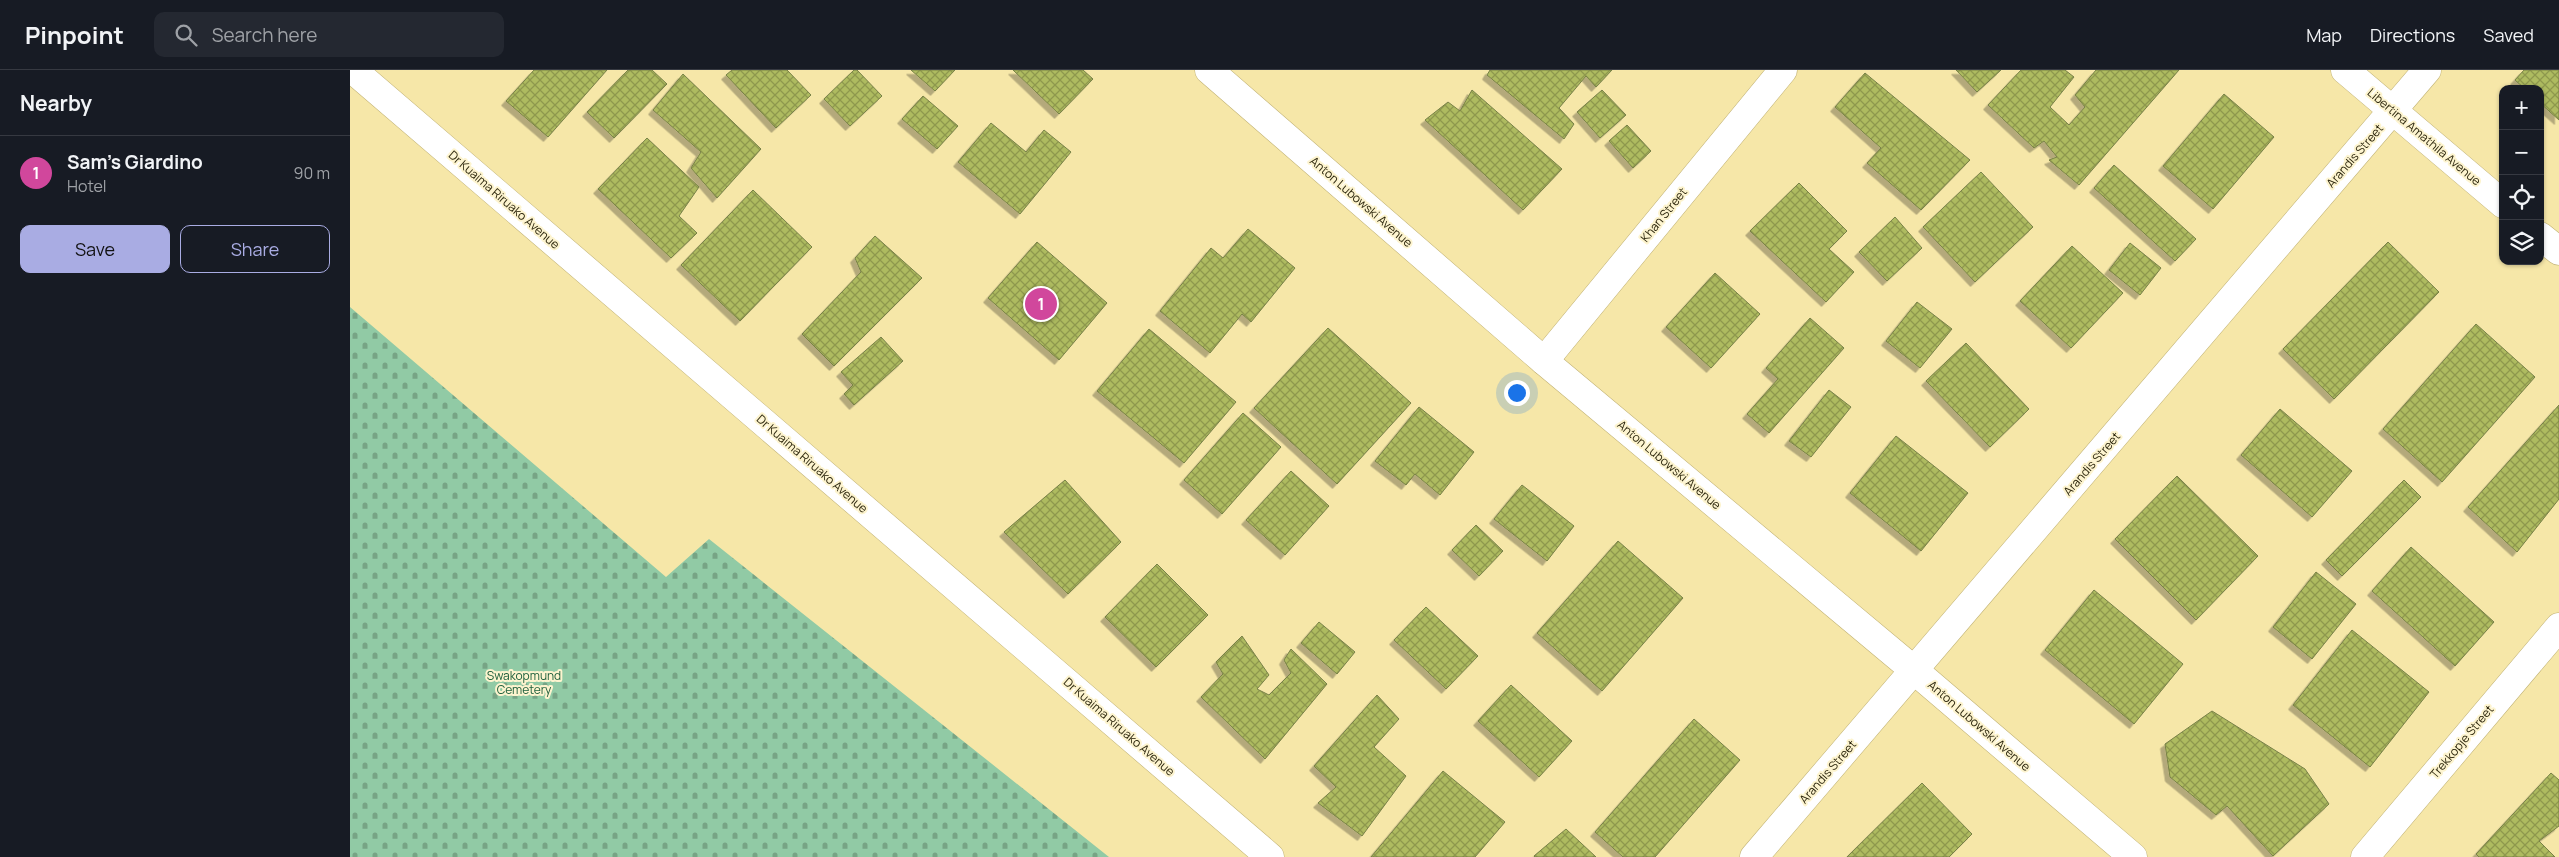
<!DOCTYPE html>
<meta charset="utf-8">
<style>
:root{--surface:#171b24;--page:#242831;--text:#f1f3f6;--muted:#9ea1a6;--line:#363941;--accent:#a9ace3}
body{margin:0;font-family:Manrope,sans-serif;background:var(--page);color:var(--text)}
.controls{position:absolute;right:15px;top:15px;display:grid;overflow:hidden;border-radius:10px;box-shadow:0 1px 4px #0004}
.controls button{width:45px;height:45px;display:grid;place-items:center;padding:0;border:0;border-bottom:1px solid var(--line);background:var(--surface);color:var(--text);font:25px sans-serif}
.you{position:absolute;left:1166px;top:322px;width:18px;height:18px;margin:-12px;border:4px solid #fff;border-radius:50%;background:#1a73e8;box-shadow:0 0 0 8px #1a73e833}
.badge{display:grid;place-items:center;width:32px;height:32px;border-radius:50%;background:var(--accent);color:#fff;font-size:16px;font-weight:700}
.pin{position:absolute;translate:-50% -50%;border:2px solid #fff;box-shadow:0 1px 5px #0006}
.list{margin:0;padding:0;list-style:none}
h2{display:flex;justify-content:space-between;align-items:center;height:65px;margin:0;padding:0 20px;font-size:21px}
h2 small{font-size:16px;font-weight:400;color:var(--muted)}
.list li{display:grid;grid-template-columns:32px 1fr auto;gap:15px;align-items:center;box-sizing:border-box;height:75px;padding:0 20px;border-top:1px solid var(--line)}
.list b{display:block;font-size:19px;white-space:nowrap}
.list p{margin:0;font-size:16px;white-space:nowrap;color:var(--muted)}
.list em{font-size:16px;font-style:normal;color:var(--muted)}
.actions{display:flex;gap:10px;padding:15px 20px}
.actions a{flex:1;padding:11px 0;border:1px solid var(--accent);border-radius:10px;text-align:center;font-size:18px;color:var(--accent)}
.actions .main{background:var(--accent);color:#111}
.icon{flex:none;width:28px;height:28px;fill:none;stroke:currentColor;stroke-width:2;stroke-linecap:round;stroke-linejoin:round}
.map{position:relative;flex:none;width:2209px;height:787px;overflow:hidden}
header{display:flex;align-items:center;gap:30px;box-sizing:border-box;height:70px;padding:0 25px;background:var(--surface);border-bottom:1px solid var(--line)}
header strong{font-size:24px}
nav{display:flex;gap:28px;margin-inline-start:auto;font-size:18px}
.search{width:350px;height:45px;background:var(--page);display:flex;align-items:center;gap:12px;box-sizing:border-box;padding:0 18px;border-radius:10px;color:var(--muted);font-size:19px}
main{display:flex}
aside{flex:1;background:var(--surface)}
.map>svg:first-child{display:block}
.cemetery{fill:url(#cemetery-stones)}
.building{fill:url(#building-cross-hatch);stroke:#788147;filter:url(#shadow)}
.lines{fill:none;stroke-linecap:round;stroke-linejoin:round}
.street-casing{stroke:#c1b275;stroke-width:29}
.secondary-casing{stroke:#c1b275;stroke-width:29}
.street{stroke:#fff;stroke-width:28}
.secondary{stroke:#fff;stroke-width:28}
.labels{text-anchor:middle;stroke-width:4;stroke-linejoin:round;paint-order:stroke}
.street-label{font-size:12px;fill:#2d270e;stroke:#fdf4cf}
.park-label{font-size:12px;fill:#1f603d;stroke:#fdf4cf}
</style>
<header>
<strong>Pinpoint</strong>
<div class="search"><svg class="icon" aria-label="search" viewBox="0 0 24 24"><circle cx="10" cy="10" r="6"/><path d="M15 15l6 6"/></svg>Search here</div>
<nav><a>Map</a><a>Directions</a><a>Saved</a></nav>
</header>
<main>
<aside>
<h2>Nearby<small></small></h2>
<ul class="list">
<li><span class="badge" style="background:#d1479c">1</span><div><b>Sam's Giardino</b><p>Hotel</p></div><em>90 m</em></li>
</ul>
<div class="actions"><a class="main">Save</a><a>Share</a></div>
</aside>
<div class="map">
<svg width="2209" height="787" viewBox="0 0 2209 787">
<defs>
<pattern id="cemetery-stones" width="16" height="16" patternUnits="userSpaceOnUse" patternTransform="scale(1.25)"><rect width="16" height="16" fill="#91caa5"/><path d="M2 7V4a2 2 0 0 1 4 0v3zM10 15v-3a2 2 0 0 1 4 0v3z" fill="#77a485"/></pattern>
<pattern id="building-cross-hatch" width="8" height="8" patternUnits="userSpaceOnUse" patternTransform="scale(1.25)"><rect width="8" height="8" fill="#aebb60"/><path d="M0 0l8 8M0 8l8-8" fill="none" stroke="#8e984e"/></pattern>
<filter id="shadow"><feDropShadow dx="-4.5" dy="4.5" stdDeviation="0" flood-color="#0004"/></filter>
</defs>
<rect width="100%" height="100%" fill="#f6e7a8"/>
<!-- cemetery -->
<polygon class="cemetery" points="0,237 316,507 359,469 759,787 0,787"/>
<!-- building -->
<g class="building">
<polygon points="184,0 257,0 198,67 156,31"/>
<polygon points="278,0 302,0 317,14 264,68 237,42"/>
<polygon points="382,0 437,0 461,25 426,58 376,5"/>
<polygon points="504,0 507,0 532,26 500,56 474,29"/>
<polygon points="561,0 605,0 585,21"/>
<polygon points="663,0 733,0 743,9 709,44"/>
<polygon points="1140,0 1262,0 1246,17 1236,6 1209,38 1224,54 1214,69 1137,5"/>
<polygon points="1606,0 1651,0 1627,22"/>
<polygon points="1671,0 1715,0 1724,7 1700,37 1719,55 1735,37 1725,25 1746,0 1829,0 1729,115 1699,90 1707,87 1694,71 1684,78 1638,35"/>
<polygon points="2174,0 2209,0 2209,50 2190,33 2190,19 2175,19 2165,10"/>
<polygon points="1515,3 1620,90 1571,140 1517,93 1531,78 1485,37"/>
<polygon points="333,4 411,79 367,128 341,98 351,82 303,40"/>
<polygon points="1122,20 1212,99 1173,140 1075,50 1098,32 1110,41"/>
<polygon points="1252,20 1276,45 1250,68 1227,42"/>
<polygon points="1874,24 1924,67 1863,139 1813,96"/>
<polygon points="573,26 608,56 587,79 552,49"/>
<polygon points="641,53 676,82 694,60 721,82 670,144 608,92"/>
<polygon points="1277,55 1301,81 1283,98 1259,71"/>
<polygon points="297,68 349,117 329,146 347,163 321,188 248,119"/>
<polygon points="1764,95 1846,169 1825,191 1744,118"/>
<polygon points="1631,102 1683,157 1625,212 1573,157"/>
<polygon points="1449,113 1497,161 1479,179 1504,202 1476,232 1400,161"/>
<polygon points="403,120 462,177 390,251 331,195"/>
<polygon points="1545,147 1572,178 1537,211 1509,182"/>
<polygon points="898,159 945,198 901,252 892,244 860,283 810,241 861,178 873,188"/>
<polygon points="525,166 572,208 484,296 452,264 511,202 505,188"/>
<polygon points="687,172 757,233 709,290 638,228"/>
<polygon points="2038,172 2089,222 1984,329 1933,279"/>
<polygon points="1780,173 1811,198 1790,225 1759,200"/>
<polygon points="1722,176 1773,223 1721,278 1670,231"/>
<polygon points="1365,203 1410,244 1361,298 1316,257"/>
<polygon points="1567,232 1602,259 1570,298 1536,271"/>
<polygon points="1460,248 1494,278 1419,363 1397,344 1428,309 1416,298"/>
<polygon points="2126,254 2185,307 2092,412 2033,359"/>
<polygon points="978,258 1061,333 987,414 904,338"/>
<polygon points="799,259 886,332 834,393 747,321"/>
<polygon points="531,267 553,291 504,335 494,324 503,315 491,302"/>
<polygon points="1616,273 1679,339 1640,377 1576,311"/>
<polygon points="1479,320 1501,337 1461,387 1439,371"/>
<polygon points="2209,335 2209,429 2167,482 2118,437"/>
<polygon points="1069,337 1124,382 1090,425 1065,404 1056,415 1025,391"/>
<polygon points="1930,339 2002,401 1962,447 1891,385"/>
<polygon points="893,343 931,377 872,444 834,410"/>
<polygon points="1546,366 1618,423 1571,481 1500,423"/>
<polygon points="941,401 979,436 935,485 896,450"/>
<polygon points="1827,406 1908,486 1846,550 1765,469"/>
<polygon points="715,410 771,472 718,524 654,462"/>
<polygon points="2054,410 2071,427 1992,506 1976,490"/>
<polygon points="1172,415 1224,456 1197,491 1144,449"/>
<polygon points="1126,455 1153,481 1129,506 1102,480"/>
<polygon points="1268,471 1333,528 1252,621 1187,563"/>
<polygon points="2061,477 2144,552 2105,596 2022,521"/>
<polygon points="807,494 858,545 806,597 755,547"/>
<polygon points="1966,502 2006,534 1962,589 1923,557"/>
<polygon points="1744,520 1833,594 1784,654 1695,580"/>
<polygon points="1076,537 1128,586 1096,619 1044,570"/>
<polygon points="969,552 1005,582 987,604 951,573"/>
<polygon points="2002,560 2079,622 2020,697 1943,635"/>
<polygon points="892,566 919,605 907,619 919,625 941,603 934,590 941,579 977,614 915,689 851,627 873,604 866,592"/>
<polygon points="1161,615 1222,671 1189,707 1128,651"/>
<polygon points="1027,625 1049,649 1024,677 1056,706 1012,766 968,733 986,717 964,696"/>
<polygon points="1862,641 1955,699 1979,734 1923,786 1877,736 1866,745 1820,707 1815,674"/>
<polygon points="1344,649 1390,690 1305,787 1273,787 1245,762"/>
<polygon points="1093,701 1155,752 1125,787 1021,787"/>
<polygon points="2201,703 2209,710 2209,756 2189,771 2205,787 2129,787 2126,784"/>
<polygon points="1572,713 1622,764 1599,787 1497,787"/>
<polygon points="1216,759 1246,787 1185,787 1184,786"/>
</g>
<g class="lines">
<!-- street casing -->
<g class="street-casing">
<g id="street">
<polyline points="3,0 920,787"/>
<polyline points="859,0 1194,291 1565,601 1783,787"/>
<polyline points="1194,291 1433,0"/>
<polyline points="1404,787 2077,0"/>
<polyline points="2015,787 2209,557"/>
</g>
</g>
<!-- secondary casing -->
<g class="secondary-casing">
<g id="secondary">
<polyline points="1995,0 2153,134"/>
<polyline points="2190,166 2209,181"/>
</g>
</g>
<!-- street -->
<use href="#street" class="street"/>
<!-- secondary -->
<use href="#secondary" class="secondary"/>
</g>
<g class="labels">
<!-- street labels -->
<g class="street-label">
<text transform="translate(2074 67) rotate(40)" y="4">Libertina Amathila Avenue</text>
<text transform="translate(2005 86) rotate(-49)" y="4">Arandis Street</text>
<text transform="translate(154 130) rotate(41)" y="4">Dr Kuaima Riruako Avenue</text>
<text transform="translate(1011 132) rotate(41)" y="4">Anton Lubowski Avenue</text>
<text transform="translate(1314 145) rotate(-51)" y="4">Khan Street</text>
<text transform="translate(462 394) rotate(41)" y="4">Dr Kuaima Riruako Avenue</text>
<text transform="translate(1742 394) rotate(-49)" y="4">Arandis Street</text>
<text transform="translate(1319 395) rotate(40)" y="4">Anton Lubowski Avenue</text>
<text transform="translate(1629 656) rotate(41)" y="4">Anton Lubowski Avenue</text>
<text transform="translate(769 657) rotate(41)" y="4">Dr Kuaima Riruako Avenue</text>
<text transform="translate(2112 672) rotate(-50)" y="4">Trekkopje Street</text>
<text transform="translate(1478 702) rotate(-49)" y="4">Arandis Street</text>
</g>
<!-- park labels -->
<g class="park-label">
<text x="174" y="610">Swakopmund<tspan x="174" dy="14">Cemetery</tspan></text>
</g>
</g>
</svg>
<div class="controls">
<button>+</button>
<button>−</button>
<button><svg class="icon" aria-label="locate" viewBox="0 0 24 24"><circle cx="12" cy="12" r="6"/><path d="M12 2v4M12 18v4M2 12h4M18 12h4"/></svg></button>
<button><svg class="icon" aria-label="layers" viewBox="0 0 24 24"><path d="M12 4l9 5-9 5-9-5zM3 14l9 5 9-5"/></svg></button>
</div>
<div class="you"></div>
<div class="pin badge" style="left:691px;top:234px;background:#d1479c">1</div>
</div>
</main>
